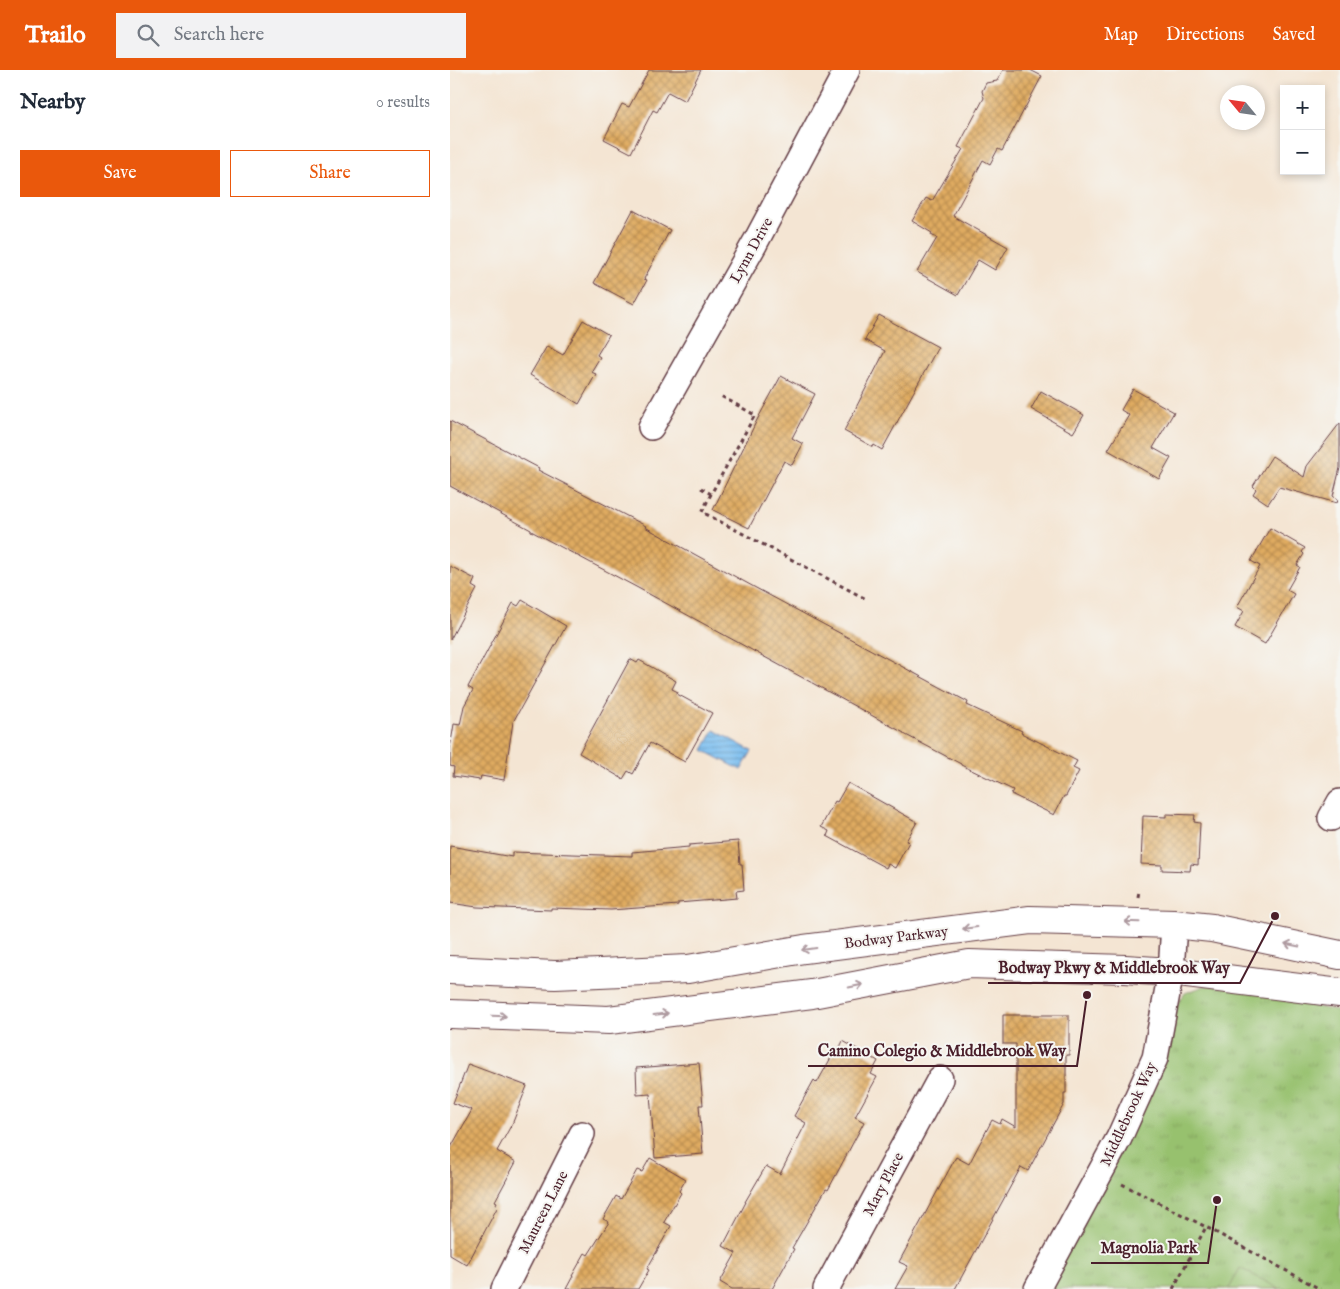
<!DOCTYPE html>
<meta charset="utf-8">
<style>
:root{--surface:#fff;--page:#f2f2f3;--text:#1f2937;--muted:#747a83;--line:#e0e1e3;--accent:#ea580c}
body{margin:0;font-family:"IM FELL English",serif;background:var(--page);color:var(--text)}
.controls{position:absolute;right:15px;top:15px;display:grid;overflow:hidden;border-radius:0px;box-shadow:0 2px 8px #0003}
.controls button{width:45px;height:45px;display:grid;place-items:center;padding:0;border:0;border-bottom:1px solid var(--line);background:var(--surface);color:var(--text);font:25px sans-serif}
.compass{position:absolute;left:770px;top:15px;width:45px;height:45px;border-radius:50%;background:var(--surface);box-shadow:0 2px 8px #0003;rotate:299deg}
.list{margin:0;padding:0;list-style:none}
h2{display:flex;justify-content:space-between;align-items:center;height:65px;margin:0;padding:0 20px;font-size:21px}
h2 small{font-size:16px;font-weight:400;color:var(--muted)}
.actions{display:flex;gap:10px;padding:15px 20px}
.actions a{flex:1;padding:11px 0;border:1px solid var(--accent);border-radius:0px;text-align:center;font-size:18px;color:var(--accent)}
.actions .main{background:var(--accent);color:#fff}
.icon{flex:none;width:28px;height:28px;fill:none;stroke:currentColor;stroke-width:2;stroke-linecap:round;stroke-linejoin:round}
.map{position:relative;flex:none;width:890px;height:1219px;overflow:hidden}
header{display:flex;align-items:center;gap:30px;box-sizing:border-box;height:70px;padding:0 25px;background:var(--accent);color:#fff}
header strong{font-size:24px}
nav{display:flex;gap:28px;margin-inline-start:auto;font-size:18px}
.search{width:350px;height:45px;background:var(--page);display:flex;align-items:center;gap:12px;box-sizing:border-box;padding:0 18px;border-radius:0px;color:var(--muted);font-size:19px}
main{display:flex}
aside{flex:1;background:var(--surface)}
.map>svg:first-child{display:block}
.grass{fill:url(#grass-tufts);stroke:#70704c}
.pitch{fill:#97c16e;stroke:#70704c}
.water{fill:url(#water-rules);stroke:#626e8e}
.building{fill:url(#building-cross-hatch)}
.lines{fill:none;stroke-linecap:round;stroke-linejoin:round}
.street-casing{stroke:#643d44;stroke-width:28}
.secondary-casing{stroke:#643d44;stroke-width:30}
.path{stroke:#643d44;stroke-width:3;stroke-dasharray:4 4;stroke-linecap:butt}
.street{stroke:#fff;stroke-width:25}
.secondary{stroke:#fff;stroke-width:28}
.oneway{stroke:#ae9aa0}
.labels{text-anchor:middle;stroke-width:4;stroke-linejoin:round;paint-order:stroke}
.street-label{font-size:15px;fill:#4a1f2b;stroke:#f6f6f2}
.leader{fill:none;stroke:#4a1f2b;stroke-width:2}
.callout-dot{fill:#4a1f2b;stroke:#f6f6f2;stroke-width:2}
.callout-label{font-size:16px;text-anchor:middle;font-weight:bold;fill:#4a1f2b;stroke:#f6f6f2;stroke-width:4;stroke-linejoin:round;paint-order:stroke}
</style>
<header>
<strong>Trailo</strong>
<div class="search"><svg class="icon" aria-label="search" viewBox="0 0 24 24"><circle cx="10" cy="10" r="6"/><path d="M15 15l6 6"/></svg>Search here</div>
<nav><a>Map</a><a>Directions</a><a>Saved</a></nav>
</header>
<main>
<aside>
<h2>Nearby<small>0 results</small></h2>
<ul class="list">
</ul>
<div class="actions"><a class="main">Save</a><a>Share</a></div>
</aside>
<div class="map">
<svg width="890" height="1219" viewBox="0 0 890 1219">
<defs>
<pattern id="grass-tufts" width="24" height="20" patternUnits="userSpaceOnUse" patternTransform="scale(1.25)"><rect width="24" height="20" fill="#97c16e"/><path d="M3 7l-1-3M5 7V3M7 7l1-3M15 17l-1-3M17 17v-4M19 17l1-3" fill="none" stroke="#84a55f"/></pattern>
<pattern id="water-rules" width="6" height="5" patternUnits="userSpaceOnUse" patternTransform="scale(1.25)"><rect width="6" height="5" fill="#7abef0"/><path d="M0 2.5h6" fill="none" stroke="#669ac3"/></pattern>
<pattern id="building-cross-hatch" width="8" height="8" patternUnits="userSpaceOnUse" patternTransform="scale(1.25)"><rect width="8" height="8" fill="#dfab61"/><path d="M0 0l8 8M0 8l8-8" fill="none" stroke="#b78b50"/></pattern>
</defs>
<rect width="100%" height="100%" fill="#f6f6f2"/>
<filter id="ink" filterUnits="userSpaceOnUse"><feTurbulence type="fractalNoise" baseFrequency=".02" numOctaves="2"/><feDisplacementMap in="SourceGraphic" scale="10" xChannelSelector="R" yChannelSelector="G"/><feConvolveMatrix kernelMatrix="1 2 1 2 8 2 1 2 1" color-interpolation-filters="sRGB"/></filter>
<filter id="wash" filterUnits="userSpaceOnUse"><feTurbulence type="fractalNoise" baseFrequency=".0096" numOctaves="4" result="noise"/><feDisplacementMap in="SourceGraphic" scale="20" xChannelSelector="R" yChannelSelector="G"/><feGaussianBlur stdDeviation="1.12" result="paint"/><feColorMatrix in="noise" values="0 0 0 0 0 0 0 0 0 0 0 0 0 0 0 0 0 1.4 0 .05"/><feComposite in="paint" operator="in"/></filter>
<g filter="url(#wash)">
<rect width="100%" height="100%" fill="#f4e5d3"/>
<!-- grass -->
<polygon class="grass" points="757,915 785,918 890,942 890,1219 595,1219 719,946 735,923"/>
<!-- pitch -->
<polygon class="pitch" points="790,1198 830,1219 779,1219"/>
<!-- water -->
<polygon class="water" points="264,660 302,681 291,700 253,680"/>
<g id="blocks">
<!-- building -->
<g class="building">
<polygon points="199,0 251,0 235,31 218,22 207,42 203,40 181,83 154,69 172,34 179,37"/>
<polygon points="553,0 580,0 592,6 552,81 548,79 540,94 533,90 503,146 558,177 545,200 528,190 508,225 467,202 487,168 481,165 482,163 462,151 476,128 482,131 513,79 508,77 534,28 532,21 536,13 547,11"/>
<polygon points="183,140 220,160 194,209 197,210 184,234 144,213"/>
<polygon points="429,245 488,277 432,380 424,375 423,377 394,361 435,281 415,270"/>
<polygon points="133,250 159,265 147,285 150,287 141,302 146,304 129,334 80,305 97,276 113,285"/>
<polygon points="331,306 365,324 342,368 353,374 342,395 334,391 299,458 263,440 307,350"/>
<polygon points="683,319 724,342 703,378 721,388 709,409 658,380 679,345 671,340"/>
<polygon points="591,321 634,345 623,363 581,339"/>
<polygon points="0,351 89,398 88,400 196,456 195,457 304,517 518,632 517,635 572,661 571,663 627,691 623,698 629,701 616,726 614,726 604,745 561,724 563,720 511,695 511,694 454,664 454,663 188,518 81,461 81,460 0,416"/>
<polygon points="890,353 890,398 883,426 888,430 887,433 829,417 818,434 803,424 806,419 803,416 822,386 854,407 857,396"/>
<polygon points="820,458 855,478 852,482 854,484 847,495 850,497 837,520 844,524 815,574 785,557 794,541 787,537 810,496 801,491"/>
<polygon points="0,496 25,509 22,516 27,519 0,570"/>
<polygon points="72,530 116,556 63,652 54,710 31,706 30,710 3,706 4,697 0,696 0,679 4,654 10,655 14,636 23,620 18,617 63,533 68,536"/>
<polygon points="180,589 187,593 189,590 226,611 222,619 228,622 227,624 262,643 235,692 200,673 183,704 178,701 173,709 129,683"/>
<polygon points="398,713 467,752 456,771 459,772 445,798 438,794 436,798 377,766 379,761 371,757 385,731 387,732"/>
<polygon points="716,744 745,745 744,752 750,753 748,795 741,794 740,801 712,800 712,795 691,794 693,746 716,747"/>
<polygon points="288,771 290,794 292,794 294,820 286,821 287,828 228,833 228,835 161,840 101,838 101,840 27,837 0,833 0,776 62,787 62,782 182,786 182,782 239,777 239,775"/>
<polygon points="553,945 619,945 619,985 616,985 616,1023 614,1023 614,1034 578,1101 571,1097 505,1219 445,1219 458,1196 449,1192 506,1087 519,1094 542,1050 550,1054 552,1049 566,1057 566,974 553,974"/>
<polygon points="393,971 428,991 421,1004 427,1007 405,1047 414,1052 378,1120 376,1119 342,1178 344,1179 322,1219 282,1219 270,1212 286,1183 273,1176 296,1132 295,1132 316,1096 330,1104 356,1053 344,1046 364,1010 367,1013 383,984 386,985"/>
<polygon points="249,993 253,1035 249,1035 253,1084 205,1088 200,1024 187,1025 186,998"/>
<polygon points="18,994 77,1016 63,1052 47,1081 66,1092 45,1131 47,1132 45,1136 47,1138 17,1195 0,1185 0,1079 22,1040 3,1033"/>
<polygon points="200,1088 236,1109 229,1121 231,1123 214,1152 221,1156 197,1199 199,1200 188,1219 116,1219 123,1206 122,1206 135,1183 138,1185 159,1152 153,1149 166,1126 171,1129 187,1100 192,1102"/>
</g>
</g>
</g>
<g filter="url(#ink)">
<use href="#blocks" fill-opacity="0" stroke="#643d44" stroke-width="1"/>
<g class="lines">
<!-- street casing -->
<g class="street-casing">
<g id="street">
<polyline points="201,357 305,173 397,0"/>
<polyline points="881,748 890,732"/>
<polyline points="54,1219 132,1064"/>
<polyline points="376,1219 490,1009"/>
<polyline points="587,1219 669,1068 705,988 721,902 724,854"/>
</g>
</g>
<!-- secondary casing -->
<g class="secondary-casing">
<g id="secondary">
<polyline points="0,900 105,905 238,899 354,879 580,850 724,854 762,858 890,885"/>
<polyline points="0,944 159,950 362,924 519,894 675,899 721,902 890,923"/>
</g>
</g>
<!-- path -->
<g class="path">
<polyline points="251,418 261,424 305,345 269,325"/>
<polyline points="261,424 252,442 416,529"/>
<polyline points="688,827 689,821"/>
<polyline points="672,1114 756,1157 870,1219"/>
<polyline points="723,1219 756,1157"/>
</g>
<!-- street -->
<use href="#street" class="street"/>
<!-- secondary -->
<use href="#secondary" class="secondary"/>
</g>
<!-- one-way arrows -->
<defs><path id="oneway-shaft" d="M-6 0H5M1.5-3L5.5 0L1.5 3" fill="none" stroke-width="1.6" stroke-linecap="round" stroke-linejoin="round" transform="scale(1.25)"/></defs>
<g class="oneway">
<use href="#oneway-shaft" transform="translate(682 852) rotate(-178)"/>
<use href="#oneway-shaft" transform="translate(520 858) rotate(173)"/>
<use href="#oneway-shaft" transform="translate(842 875) rotate(-168)"/>
<use href="#oneway-shaft" transform="translate(359 879) rotate(172)"/>
<use href="#oneway-shaft" transform="translate(406 916) rotate(-11)"/>
<use href="#oneway-shaft" transform="translate(211 944) rotate(-7)"/>
<use href="#oneway-shaft" transform="translate(49 946) rotate(2)"/>
</g>
</g>
<g class="labels">
<!-- street labels -->
<g class="street-label">
<text transform="translate(301 180) rotate(-61)" y="5">Lynn Drive</text>
<text transform="translate(446 867) rotate(-7)" y="5">Bodway Parkway</text>
<text transform="translate(678 1044) rotate(-65)" y="5">Middlebrook Way</text>
<text transform="translate(433 1114) rotate(-62)" y="5">Mary Place</text>
<text transform="translate(93 1142) rotate(-63)" y="5">Maureen Lane</text>
</g>
</g>
<!-- callouts -->
<path class="leader" d="M825 846L790 913H538M637 925L627 996H358M767 1130L758 1193H641"/>
<g class="callout-dot">
<circle cx="825" cy="846" r="5"/>
<circle cx="637" cy="925" r="5"/>
<circle cx="767" cy="1130" r="5"/>
</g>
<g class="callout-label">
<text x="664" y="903">Bodway Pkwy &amp; Middlebrook Way</text>
<text x="492" y="986">Camino Colegio &amp; Middlebrook Way</text>
<text x="699" y="1183">Magnolia Park</text>
</g>
</svg>
<div class="controls">
<button>+</button>
<button>−</button>
</div>
<svg class="compass" viewBox="-18 -18 36 36"><path d="M0-13l5 13h-10z" fill="#e53935"/><path d="M0 13l5-13h-10z" fill="#747a83"/></svg>
</div>
</main>
